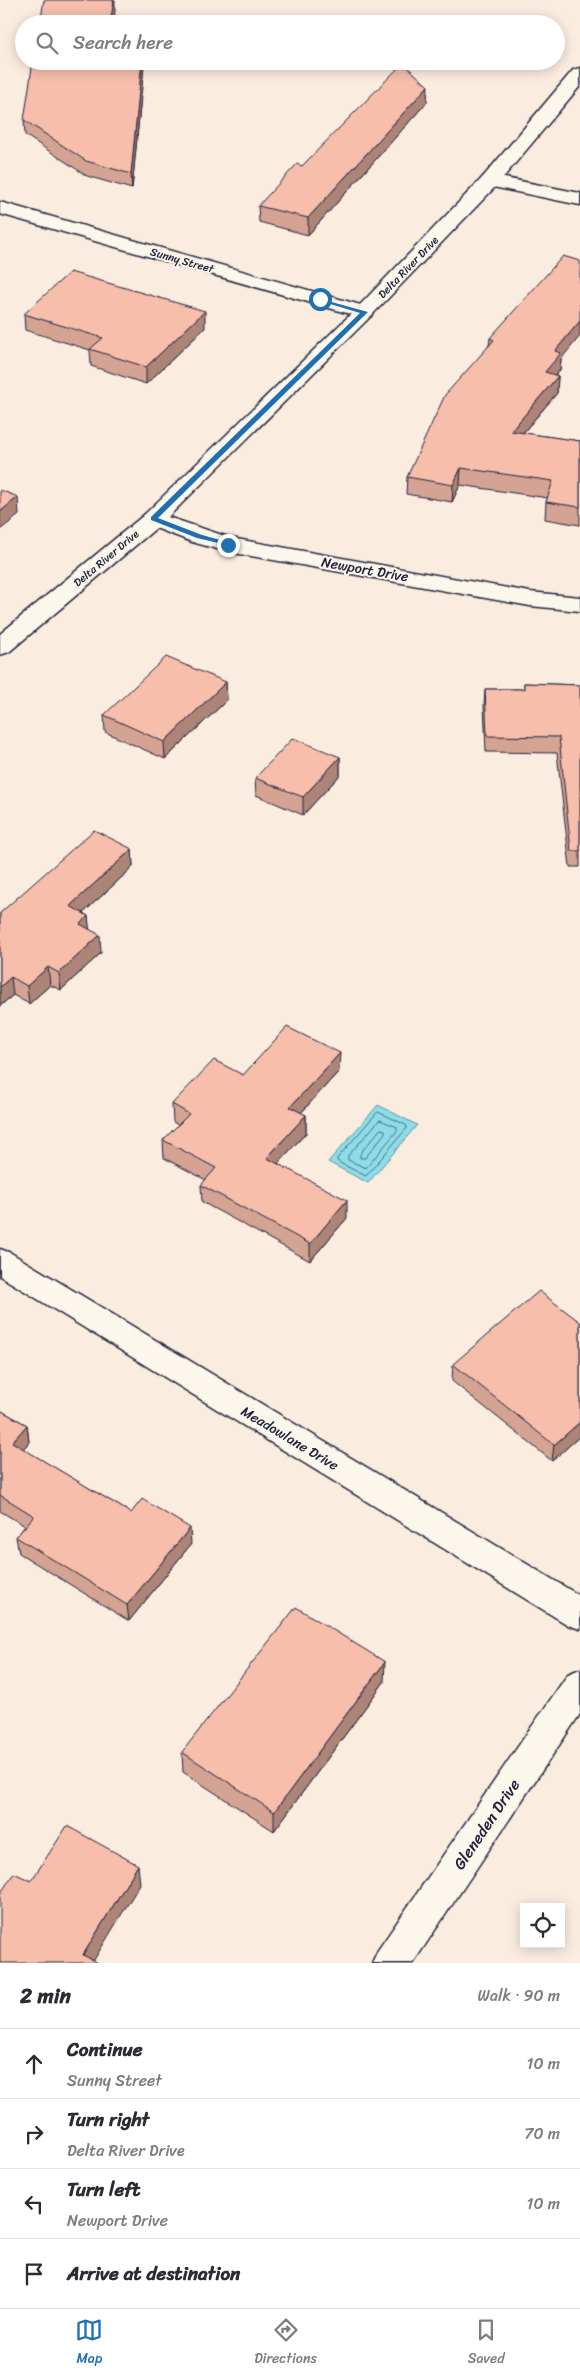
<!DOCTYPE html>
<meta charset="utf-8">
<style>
:root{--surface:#fff;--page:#f7f7f7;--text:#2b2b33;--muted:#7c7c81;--line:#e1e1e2;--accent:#1f6fb2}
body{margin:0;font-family:Sriracha,sans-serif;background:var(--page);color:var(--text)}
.controls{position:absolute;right:15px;bottom:15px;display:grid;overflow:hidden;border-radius:0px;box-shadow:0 2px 12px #0003}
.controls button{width:45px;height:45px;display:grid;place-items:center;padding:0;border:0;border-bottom:1px solid var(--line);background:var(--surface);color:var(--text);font:25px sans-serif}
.stop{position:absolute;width:15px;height:15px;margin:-11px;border:4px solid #1f6fb2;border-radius:50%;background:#fff}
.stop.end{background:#1f6fb2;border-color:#fff;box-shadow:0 1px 5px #0008}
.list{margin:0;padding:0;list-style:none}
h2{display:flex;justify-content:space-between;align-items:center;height:65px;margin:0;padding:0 20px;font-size:21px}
h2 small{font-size:16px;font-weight:400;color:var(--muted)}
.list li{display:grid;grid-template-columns:32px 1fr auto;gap:15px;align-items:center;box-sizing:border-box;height:70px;padding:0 20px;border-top:1px solid var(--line)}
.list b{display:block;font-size:19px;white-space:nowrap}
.list p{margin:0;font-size:16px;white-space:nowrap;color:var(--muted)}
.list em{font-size:16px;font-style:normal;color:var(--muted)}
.icon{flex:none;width:28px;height:28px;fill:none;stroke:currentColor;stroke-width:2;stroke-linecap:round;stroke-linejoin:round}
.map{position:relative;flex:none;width:580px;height:1963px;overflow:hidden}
.search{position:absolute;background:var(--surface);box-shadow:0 2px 12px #0003;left:15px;right:15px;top:15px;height:55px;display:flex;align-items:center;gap:12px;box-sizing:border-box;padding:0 18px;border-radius:28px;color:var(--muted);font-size:19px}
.sheet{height:345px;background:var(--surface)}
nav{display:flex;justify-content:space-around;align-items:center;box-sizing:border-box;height:70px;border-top:1px solid var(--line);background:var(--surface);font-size:14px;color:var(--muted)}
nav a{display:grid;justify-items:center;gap:2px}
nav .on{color:var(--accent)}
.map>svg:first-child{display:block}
.water{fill:#8cdde7;stroke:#6292a2}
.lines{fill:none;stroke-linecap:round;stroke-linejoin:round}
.shore{stroke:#4c6d80;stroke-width:1}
.minor-casing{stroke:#22223b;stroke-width:3}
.tertiary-casing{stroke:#22223b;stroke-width:3}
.minor{fill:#fbf7ec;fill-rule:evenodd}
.tertiary{fill:#fbf7ec;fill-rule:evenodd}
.wall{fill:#d4a393;stroke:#22223b}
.shaded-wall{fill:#ac8578;stroke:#22223b}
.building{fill:#f6beab;stroke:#22223b}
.route{fill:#1f6fb2}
.labels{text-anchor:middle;stroke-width:4;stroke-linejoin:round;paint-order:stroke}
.far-street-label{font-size:11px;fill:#22223b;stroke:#fbf7ec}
.street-label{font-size:14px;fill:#22223b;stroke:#fbf7ec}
.near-street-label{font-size:16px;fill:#22223b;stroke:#fbf7ec}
</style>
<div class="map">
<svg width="580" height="1963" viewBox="0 0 580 1963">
<rect width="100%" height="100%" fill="#faecdf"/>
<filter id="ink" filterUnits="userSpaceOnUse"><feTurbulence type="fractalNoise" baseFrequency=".02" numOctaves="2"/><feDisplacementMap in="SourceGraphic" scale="10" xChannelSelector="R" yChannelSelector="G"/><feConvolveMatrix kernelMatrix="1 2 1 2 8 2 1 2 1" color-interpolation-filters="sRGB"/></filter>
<g filter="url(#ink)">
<!-- water -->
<polygon class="water" points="378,1105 417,1125 368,1183 328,1162"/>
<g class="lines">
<!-- shore -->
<g class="shore">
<polygon points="378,1112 406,1125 407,1128 366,1176 338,1162 337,1159"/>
<polygon points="380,1120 397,1127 397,1131 366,1168 348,1160 348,1156"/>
<polygon points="381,1129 385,1130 385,1133 365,1158 360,1158 360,1154"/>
</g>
<!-- minor casing -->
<g class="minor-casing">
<g id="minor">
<polygon points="490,175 580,193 580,205 483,185 480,181 483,177"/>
<polygon points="0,202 371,308 374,312 371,316 364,318 0,214"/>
<polygon points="153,512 231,538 530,592 580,597 580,611 530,606 228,552 192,542 145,524 142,519 145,514"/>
<polygon points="0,1249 11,1253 580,1596 580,1629 568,1625 0,1276"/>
<polygon points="580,1669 580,1714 413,1963 372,1963 378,1950 568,1674"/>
</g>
</g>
<!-- tertiary casing -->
<g class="tertiary-casing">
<polygon id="tertiary" points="580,68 580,86 497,185 371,316 161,524 9,652 0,655 0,634 145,514 357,308 483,177 573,70"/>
</g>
<!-- minor -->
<use href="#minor" class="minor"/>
<!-- tertiary -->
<use href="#tertiary" class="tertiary"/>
</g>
<!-- wall -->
<g class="wall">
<polygon points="144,65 132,189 87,176 25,135 24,120"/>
<polygon points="427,102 308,235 259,222 258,206 302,166"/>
<polygon points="24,314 205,328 146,384 91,366 90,350 25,330"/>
<polygon points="490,338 561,359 560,370 555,375 558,376 557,393 523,433 580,441 580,525 545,519 546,502 548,498 460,485 452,502 406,494 407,477 489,345"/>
<polygon points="226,682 227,700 165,759 105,732 104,715"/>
<polygon points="524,683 580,685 580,867 570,867 557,753 486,752 484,705 485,689 524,689"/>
<polygon points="340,757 340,775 303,815 256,795 255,778"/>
<polygon points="132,849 133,867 83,913 88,916 89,930 101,953 61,990 50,985 29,1004 13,995 0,1006 0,913"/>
<polygon points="339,1071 301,1113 306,1115 306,1133 278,1163 347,1218 310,1261 202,1202 201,1185 206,1180 164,1158 163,1140 178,1125 173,1122 172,1104 243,1075"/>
<polygon points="580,1322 580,1436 552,1461 452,1381 453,1364"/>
<polygon points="0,1410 27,1425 29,1442 23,1449 131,1513 191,1544 129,1621 19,1553 16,1537 25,1526 0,1511"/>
<polygon points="384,1682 274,1831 183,1772 182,1752"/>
</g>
<!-- shaded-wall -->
<g class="shaded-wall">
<polygon points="114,0 115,0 115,12 113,24 110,24"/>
<polygon points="142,61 144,61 144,65 132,189 131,174"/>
<polygon points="428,86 427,102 308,235 308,218"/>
<polygon points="205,311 205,328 146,384 146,367"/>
<polygon points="580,321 580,336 561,359 560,370 543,389 545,372 555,351"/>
<polygon points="558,376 557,393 510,448 511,431"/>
<polygon points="461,468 460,485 452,502 453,485"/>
<polygon points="18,497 19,515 0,530 0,512"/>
<polygon points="226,682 227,700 165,759 164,742"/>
<polygon points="340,757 340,775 303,815 303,797"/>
<polygon points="132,849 133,867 71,924 70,906"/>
<polygon points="88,916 90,934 80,924"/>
<polygon points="100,935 101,953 61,990 59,973"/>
<polygon points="48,967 50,985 29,1004 27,986"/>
<polygon points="11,977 13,995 0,1006 0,987"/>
<polygon points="340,1053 339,1071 290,1125 290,1107"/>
<polygon points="306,1115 306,1133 267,1175 267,1158"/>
<polygon points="347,1200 347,1218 310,1261 310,1244"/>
<polygon points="580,1422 580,1436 552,1461 554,1445"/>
<polygon points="27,1425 29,1442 15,1459 12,1442"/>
<polygon points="190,1528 191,1544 129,1621 127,1605"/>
<polygon points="385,1662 384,1682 274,1831 274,1812"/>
<polygon points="138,1865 140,1884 92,1963 83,1955"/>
</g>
<!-- building -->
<g class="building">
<polygon points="44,0 114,0 110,24 40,24"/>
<polygon points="33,61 142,61 131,174 86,161 24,120"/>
<polygon points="403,63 428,86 308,218 258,206 297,164 302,166"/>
<polygon points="563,256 580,261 580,321 555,351 561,353 545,372 558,376 511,431 580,441 580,507 546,502 553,481 461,468 453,485 407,477 445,395 494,340 490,338"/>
<polygon points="70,272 205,311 146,367 90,349 103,338 24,314"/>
<polygon points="0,490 18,497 0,512"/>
<polygon points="166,657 226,682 164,742 104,715"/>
<polygon points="524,683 580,685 580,851 571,851 559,737 487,736 485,689 524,689"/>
<polygon points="293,738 340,757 303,797 255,778"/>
<polygon points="94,830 132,849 70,906 88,916 80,924 100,935 59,973 48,967 27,986 11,977 0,987 0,913"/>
<polygon points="287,1027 340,1053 290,1107 306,1115 267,1158 347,1200 310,1244 201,1185 216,1168 163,1140 189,1114 172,1104 214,1060 243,1075"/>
<polygon points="539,1291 580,1322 580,1422 554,1445 453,1364"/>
<polygon points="0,1410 27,1425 12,1442 131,1513 142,1499 190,1528 127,1605 16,1537 34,1516 0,1495"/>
<polygon points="296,1607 385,1662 274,1812 182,1752"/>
<polygon points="67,1826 138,1865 83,1955 98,1963 0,1963 0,1894 14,1873 31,1881"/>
</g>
</g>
<!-- route -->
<polygon class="route" points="317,298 368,312 158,518 202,535 231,543 231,546 197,538 151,520 151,517 360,313 317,300"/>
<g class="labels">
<!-- far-street labels -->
<g class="far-street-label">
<text transform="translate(182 260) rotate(16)" y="4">Sunny Street</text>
<text transform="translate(408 267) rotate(-46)" y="4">Delta River Drive</text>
<text transform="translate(106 558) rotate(-40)" y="4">Delta River Drive</text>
</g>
<!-- street labels -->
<g class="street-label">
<text transform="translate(365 569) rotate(10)" y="5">Newport Drive</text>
<text transform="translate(290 1438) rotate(31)" y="5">Meadowlane Drive</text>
</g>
<!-- near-street labels -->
<g class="near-street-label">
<text transform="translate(486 1824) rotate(-56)" y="6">Gleneden Drive</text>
</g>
</g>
</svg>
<div class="controls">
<button><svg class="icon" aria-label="locate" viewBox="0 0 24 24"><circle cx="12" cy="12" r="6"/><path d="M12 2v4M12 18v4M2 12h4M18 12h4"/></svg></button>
</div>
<div class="stop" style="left:320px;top:299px"></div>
<div class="stop end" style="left:228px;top:545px"></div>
<div class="search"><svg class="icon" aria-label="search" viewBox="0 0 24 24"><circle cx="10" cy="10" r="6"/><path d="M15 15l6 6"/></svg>Search here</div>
</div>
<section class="sheet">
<h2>2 min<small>Walk · 90 m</small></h2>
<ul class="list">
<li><svg class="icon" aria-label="ahead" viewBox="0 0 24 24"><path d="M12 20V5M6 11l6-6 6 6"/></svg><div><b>Continue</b><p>Sunny Street</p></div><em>10 m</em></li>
<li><svg class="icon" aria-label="right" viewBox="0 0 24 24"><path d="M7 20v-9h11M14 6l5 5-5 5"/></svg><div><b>Turn right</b><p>Delta River Drive</p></div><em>70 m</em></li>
<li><svg class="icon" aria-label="left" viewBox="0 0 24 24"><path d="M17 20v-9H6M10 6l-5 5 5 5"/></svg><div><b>Turn left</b><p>Newport Drive</p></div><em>10 m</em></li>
<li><svg class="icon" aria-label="arrive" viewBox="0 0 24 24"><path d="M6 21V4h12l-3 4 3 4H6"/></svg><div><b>Arrive at destination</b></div></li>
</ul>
</section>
<nav>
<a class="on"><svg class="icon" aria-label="map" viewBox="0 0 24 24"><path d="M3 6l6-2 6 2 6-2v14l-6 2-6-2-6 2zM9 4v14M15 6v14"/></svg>Map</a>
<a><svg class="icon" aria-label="directions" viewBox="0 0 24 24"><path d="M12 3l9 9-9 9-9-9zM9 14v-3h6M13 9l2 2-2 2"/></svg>Directions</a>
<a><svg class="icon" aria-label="saved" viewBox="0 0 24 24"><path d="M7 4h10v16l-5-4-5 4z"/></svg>Saved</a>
</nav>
